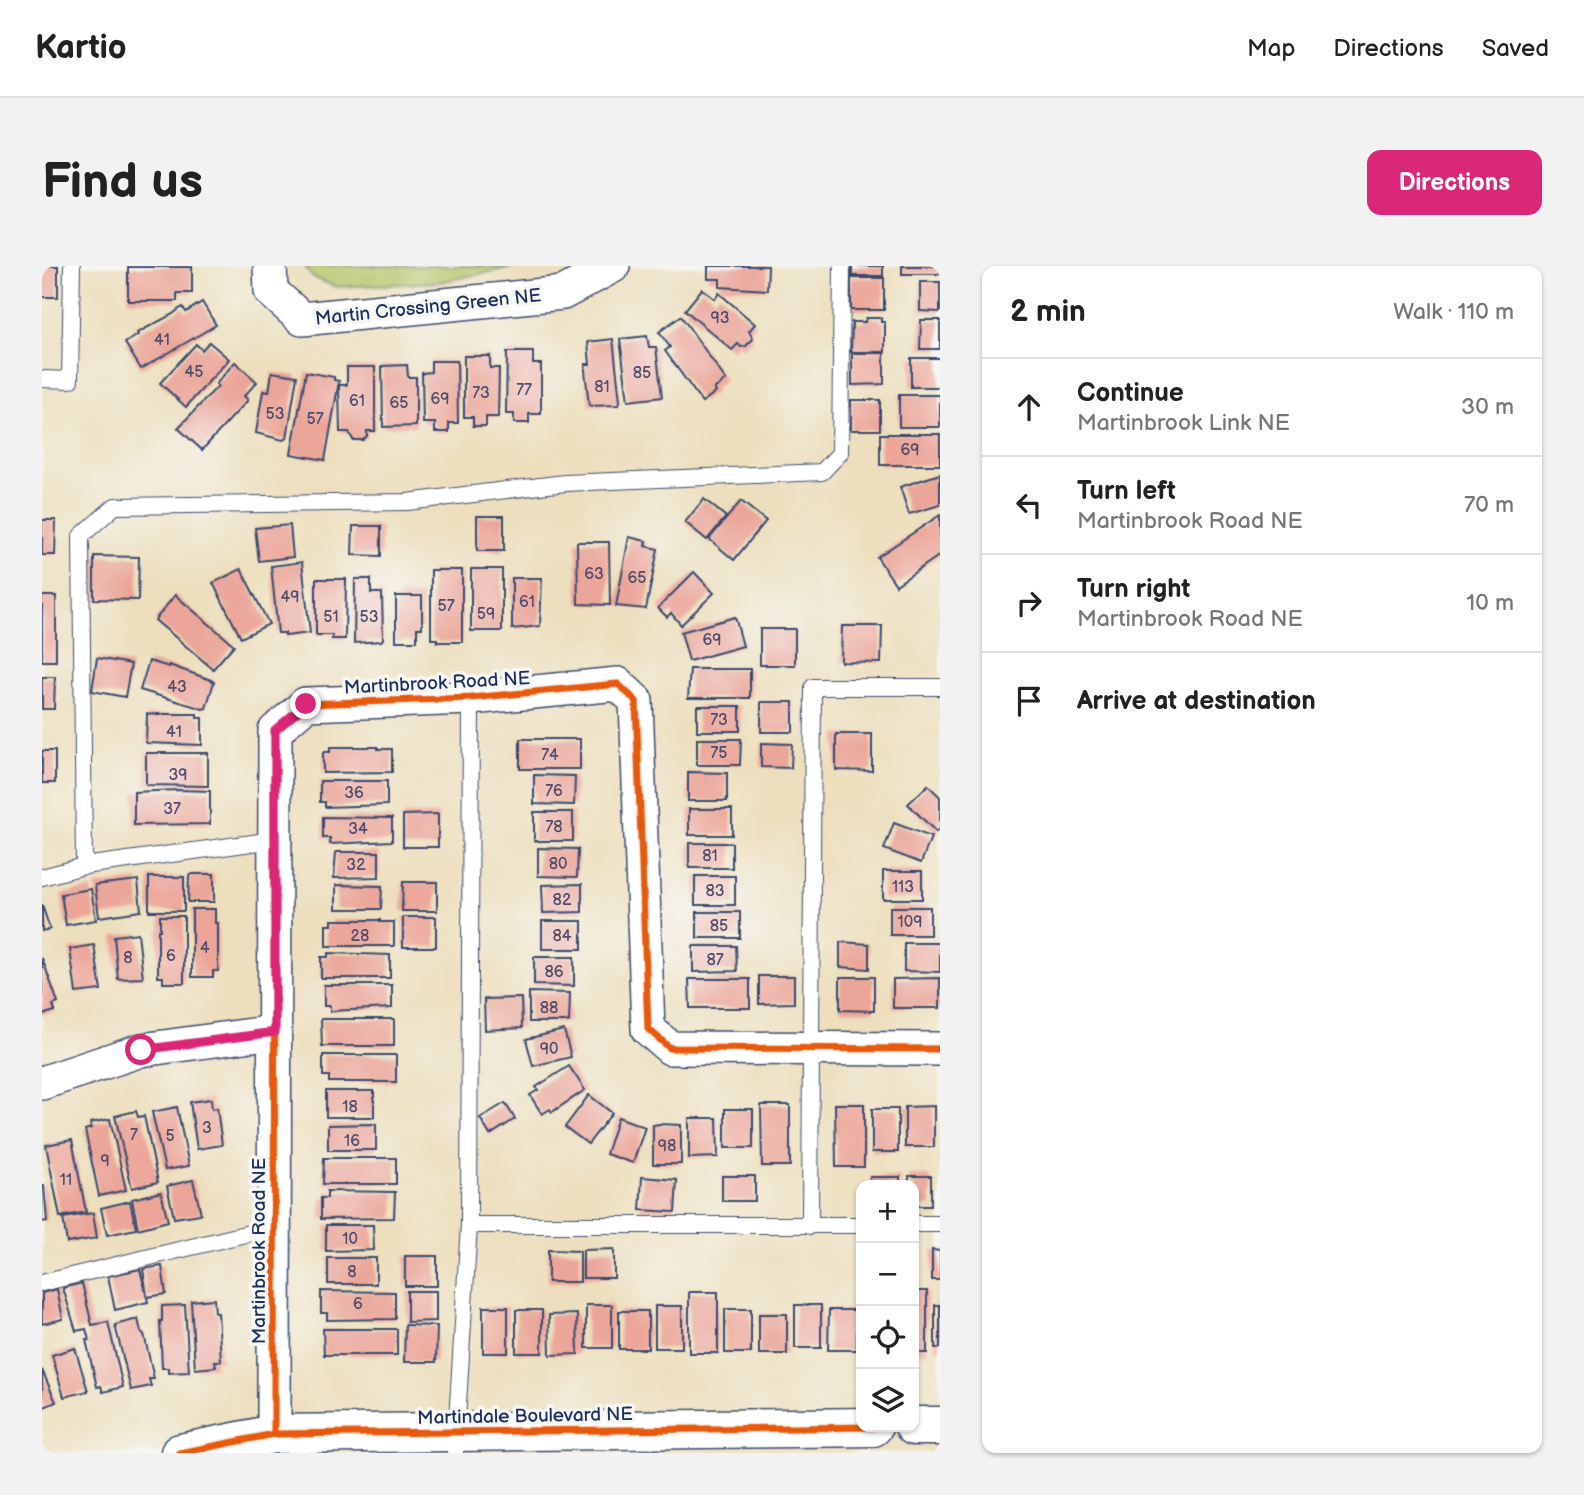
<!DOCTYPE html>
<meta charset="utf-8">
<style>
:root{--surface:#fff;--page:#f2f2f2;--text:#222;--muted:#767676;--line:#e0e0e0;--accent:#db2777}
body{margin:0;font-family:"Balsamiq Sans",sans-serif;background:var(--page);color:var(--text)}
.controls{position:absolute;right:21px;bottom:21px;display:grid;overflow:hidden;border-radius:14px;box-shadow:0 2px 5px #0004}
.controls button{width:63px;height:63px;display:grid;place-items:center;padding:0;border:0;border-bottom:2px solid var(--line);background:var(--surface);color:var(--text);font:35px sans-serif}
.stop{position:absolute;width:21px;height:21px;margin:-16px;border:5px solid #db2777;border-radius:50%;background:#fff}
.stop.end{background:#db2777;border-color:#fff;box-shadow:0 2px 7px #0008}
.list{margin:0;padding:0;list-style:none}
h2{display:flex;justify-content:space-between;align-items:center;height:91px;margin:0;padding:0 28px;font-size:30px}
h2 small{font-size:23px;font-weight:400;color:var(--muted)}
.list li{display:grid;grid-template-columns:46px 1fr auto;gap:21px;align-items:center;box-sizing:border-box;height:98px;padding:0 28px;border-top:2px solid var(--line)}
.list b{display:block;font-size:26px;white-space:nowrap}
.list p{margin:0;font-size:23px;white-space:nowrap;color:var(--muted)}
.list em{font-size:23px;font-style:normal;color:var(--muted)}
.icon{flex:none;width:38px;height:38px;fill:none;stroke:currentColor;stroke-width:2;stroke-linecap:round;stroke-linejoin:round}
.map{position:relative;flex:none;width:898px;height:1187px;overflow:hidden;border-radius:14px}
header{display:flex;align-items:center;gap:42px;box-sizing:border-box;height:98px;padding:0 35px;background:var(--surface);border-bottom:2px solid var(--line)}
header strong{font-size:33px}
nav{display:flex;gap:38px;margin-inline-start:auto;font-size:24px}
.intro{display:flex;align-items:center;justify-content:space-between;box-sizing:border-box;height:168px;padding:0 42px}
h1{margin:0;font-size:49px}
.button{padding:18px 32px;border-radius:14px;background:var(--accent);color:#fff;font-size:24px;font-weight:700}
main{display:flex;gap:42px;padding:0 42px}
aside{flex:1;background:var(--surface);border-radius:14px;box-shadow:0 2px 5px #0004}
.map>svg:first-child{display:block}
.green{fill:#b6c567;stroke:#687a62;stroke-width:2}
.building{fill:#eba599}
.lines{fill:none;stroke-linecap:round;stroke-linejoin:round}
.service-casing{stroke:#3a496c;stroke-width:18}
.minor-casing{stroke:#3a496c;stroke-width:36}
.tertiary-casing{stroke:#3a496c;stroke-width:41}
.service{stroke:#fff;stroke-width:16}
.minor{stroke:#fff;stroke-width:33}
.tertiary{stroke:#fff;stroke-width:38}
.cycleway-casing{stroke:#f6f6f2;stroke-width:11}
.cycleway{stroke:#e8590c;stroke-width:7}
.route{stroke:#db2777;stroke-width:9}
.labels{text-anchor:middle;stroke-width:7;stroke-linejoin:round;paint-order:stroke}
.number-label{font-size:16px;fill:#4f4c6d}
.street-label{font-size:19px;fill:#1b2f5e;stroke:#f6f6f2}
</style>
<header>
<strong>Kartio</strong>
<nav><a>Map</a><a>Directions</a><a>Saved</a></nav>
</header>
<div class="intro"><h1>Find us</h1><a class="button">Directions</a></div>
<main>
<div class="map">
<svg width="898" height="1187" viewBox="0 0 898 1187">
<rect width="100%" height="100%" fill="#f6f6f2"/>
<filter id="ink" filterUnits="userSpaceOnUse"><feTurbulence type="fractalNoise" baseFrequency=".0143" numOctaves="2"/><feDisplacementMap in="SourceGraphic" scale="14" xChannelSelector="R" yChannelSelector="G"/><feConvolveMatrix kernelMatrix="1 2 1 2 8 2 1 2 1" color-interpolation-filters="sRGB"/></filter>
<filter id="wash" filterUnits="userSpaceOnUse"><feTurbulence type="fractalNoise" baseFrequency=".00686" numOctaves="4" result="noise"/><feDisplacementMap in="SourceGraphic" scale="28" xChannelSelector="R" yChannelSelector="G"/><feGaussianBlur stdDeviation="1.57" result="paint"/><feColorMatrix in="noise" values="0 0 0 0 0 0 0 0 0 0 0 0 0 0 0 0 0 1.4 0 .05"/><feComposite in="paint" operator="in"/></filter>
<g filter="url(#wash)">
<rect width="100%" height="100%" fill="#eddfbe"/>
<!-- green -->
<polygon class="green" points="263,0 478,0 397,16 294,21 270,11"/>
<g id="blocks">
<!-- building -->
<g class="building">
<rect x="0" y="0" width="16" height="31"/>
<polygon points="666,0 726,0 725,24 678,21 678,13 666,13"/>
<rect x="810" y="0" width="31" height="10"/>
<rect x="860" y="0" width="38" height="8"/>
<polygon points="86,1 150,1 150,27 135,27 135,35 86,35"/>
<rect x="809" y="12" width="33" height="32"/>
<polygon points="878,16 898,16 898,46 878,45"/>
<polygon points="660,23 673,33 677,27 713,58 707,65 711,73 704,80 699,81 696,78 690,84 643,44"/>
<polygon points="160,36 174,59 99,103 83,77 96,69 95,67 131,48 137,43 141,41 144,46"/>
<polygon points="639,50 684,114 672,123 674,126 660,136 623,85 628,81 617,66"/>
<polygon points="824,52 839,52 839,56 843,56 843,86 809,86 810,56 823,56"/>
<polygon points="879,54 898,54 898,83 878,83"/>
<polygon points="605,70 607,81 614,81 620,131 586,135 578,73"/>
<polygon points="571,73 578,135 576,139 547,140 543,104 543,98 548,98 546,76"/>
<polygon points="167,76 187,93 144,141 118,117 154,78 160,84"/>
<polygon points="465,86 491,86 491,98 499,98 499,148 487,148 487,157 472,157 472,148 464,148"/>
<polygon points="810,87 842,87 842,118 810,119"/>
<polygon points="422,90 448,90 448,102 457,102 456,151 444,151 444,160 431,160 431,151 422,151"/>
<rect x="869" y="92" width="29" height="29"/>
<polygon points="389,95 415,95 416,157 407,157 407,166 393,166 393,157 381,157 380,107 389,106"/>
<polygon points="193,96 215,116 202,130 206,134 160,184 136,162 176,120 174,118"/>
<polygon points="365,99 366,111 374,111 374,160 341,161 340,100"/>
<polygon points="305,101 333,101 333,165 325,165 325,170 321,174 311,174 307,166 298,166 297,119 305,119"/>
<polygon points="230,106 255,110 245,172 241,174 214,167 221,125 227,126"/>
<polygon points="264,106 292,111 292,114 297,115 283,194 249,188"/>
<rect x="857" y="129" width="41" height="32"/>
<rect x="809" y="134" width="29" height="30"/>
<rect x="838" y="168" width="60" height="31"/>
<polygon points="898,208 898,239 867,248 858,221"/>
<polygon points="662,233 684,251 665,274 643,256"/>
<polygon points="699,235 724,255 692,294 667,273"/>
<polygon points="898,249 898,289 854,319 835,291"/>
<rect x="435" y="250" width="27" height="35"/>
<polygon points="0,254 14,254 13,289 0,289"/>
<polygon points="248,259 251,291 217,295 213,262"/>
<polygon points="311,260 339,260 339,290 310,289"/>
<polygon points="587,271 604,275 603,280 616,283 604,343 574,340"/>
<polygon points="535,276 567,276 568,339 536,338"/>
<polygon points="52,290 97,291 96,334 52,333"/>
<polygon points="260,296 268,367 243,370 243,367 236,367 229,300"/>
<polygon points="199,303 227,358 199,372 171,317"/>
<rect x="429" y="303" width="31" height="62"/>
<polygon points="389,304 420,304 420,376 395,376 395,373 389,373"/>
<polygon points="652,306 672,327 639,359 629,347 625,351 616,342"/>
<polygon points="470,312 500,312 498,360 470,363"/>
<polygon points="274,313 304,313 303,373 290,373 290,369 274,369"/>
<polygon points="313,313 329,313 329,327 340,327 341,373 339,375 312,377"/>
<polygon points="133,329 192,379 171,403 113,354"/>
<rect x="0" y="330" width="14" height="65"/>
<polygon points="354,330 380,330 380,362 375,362 375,375 354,375"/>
<polygon points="693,351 701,380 647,395 639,366"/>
<polygon points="800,360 840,360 839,397 799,396"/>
<rect x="718" y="363" width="35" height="36"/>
<polygon points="55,392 89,398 83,431 50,425"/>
<polygon points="107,395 127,401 127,399 169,414 172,416 164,442 161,443 98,424"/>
<polygon points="648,403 708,403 708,432 646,432"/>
<polygon points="0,411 13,411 12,443 0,443"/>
<rect x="719" y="436" width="32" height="30"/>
<rect x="655" y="440" width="43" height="25"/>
<polygon points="105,448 155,448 155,452 160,452 160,479 104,477"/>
<polygon points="794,468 830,468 830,505 794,504"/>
<rect x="478" y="473" width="60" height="30"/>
<polygon points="655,473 699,473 698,499 655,499"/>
<polygon points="719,477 750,478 749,502 719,501"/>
<polygon points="288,481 336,481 336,483 350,483 350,506 281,507 281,486 288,486"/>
<rect x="0" y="485" width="13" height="32"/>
<polygon points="104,487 166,487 166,520 104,519"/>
<polygon points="646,506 685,507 685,535 646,535"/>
<polygon points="492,509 533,510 532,539 492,538"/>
<polygon points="278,515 345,515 345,539 283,541 283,536 278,536"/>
<polygon points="886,519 898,531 898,562 894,566 866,538"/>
<polygon points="136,524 168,525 168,558 92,559 92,526"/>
<rect x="647" y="543" width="43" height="26"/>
<rect x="492" y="546" width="39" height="29"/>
<polygon points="396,548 396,581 361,581 361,549"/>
<polygon points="281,551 350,552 350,575 288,578 288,572 281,572"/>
<polygon points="852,557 889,571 879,597 842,583"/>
<rect x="647" y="577" width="43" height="25"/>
<polygon points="496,582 536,583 535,611 496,610"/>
<polygon points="294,586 337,586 337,611 292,612"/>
<rect x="841" y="605" width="39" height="28"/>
<polygon points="150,608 172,608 172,636 146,636 147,610"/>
<rect x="653" y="610" width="40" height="29"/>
<rect x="107" y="611" width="35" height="34"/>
<polygon points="96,614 99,645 57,651 53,619"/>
<polygon points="361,616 395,616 395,645 360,645"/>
<polygon points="540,618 540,646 501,647 500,619"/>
<polygon points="294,619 340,620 339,643 294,643"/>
<polygon points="49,623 54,654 24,659 19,628"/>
<polygon points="0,639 8,663 0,665"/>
<rect x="848" y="641" width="40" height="28"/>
<polygon points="150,643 173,643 173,657 176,657 176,705 171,705 171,711 150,711"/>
<rect x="655" y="646" width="43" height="26"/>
<polygon points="118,650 142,650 142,717 121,717 121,711 116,711 116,664 118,664"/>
<rect x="361" y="651" width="33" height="30"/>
<polygon points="290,654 338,654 338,656 352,656 352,680 284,680 284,659 290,659"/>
<rect x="500" y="655" width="40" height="28"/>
<polygon points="96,667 101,712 76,713 72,670"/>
<polygon points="798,676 827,678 827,703 798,701"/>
<polygon points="862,677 898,677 898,706 862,705"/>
<polygon points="52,679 59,724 34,727 28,683"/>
<polygon points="651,680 694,680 695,705 651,706"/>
<polygon points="286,687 348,689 348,712 279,712 279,691 286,691"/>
<polygon points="492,691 532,691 532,720 492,719"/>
<polygon points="0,692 16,737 11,739 13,745 0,749"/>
<polygon points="717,710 752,710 752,737 717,738"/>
<polygon points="798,711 832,711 832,745 798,744"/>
<polygon points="898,712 898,742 851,742 851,713"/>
<polygon points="647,713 708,713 708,742 648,742"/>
<polygon points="282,719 350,719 350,742 288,745 288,740 282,740"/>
<polygon points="487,726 528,727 527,756 487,756"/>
<polygon points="479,732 480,762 443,764 442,733"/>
<polygon points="279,753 352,753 352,780 280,780"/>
<polygon points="522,764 529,791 491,800 484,773"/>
<polygon points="281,789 354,789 354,816 287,816 287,810 281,810"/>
<polygon points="527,800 543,824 510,846 508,843 500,848 488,829 496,824 494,821"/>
<rect x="284" y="825" width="48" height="26"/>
<polygon points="547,829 570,847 546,878 523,861"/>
<polygon points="169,833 170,843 175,842 180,879 155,883 148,836"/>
<polygon points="463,837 473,853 448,869 438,852"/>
<polygon points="793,838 822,838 822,901 794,901"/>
<polygon points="719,839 748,839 748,900 720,900"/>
<polygon points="892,840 892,881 863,881 863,841"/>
<polygon points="135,841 147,900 123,904 110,846"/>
<rect x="683" y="843" width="28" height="39"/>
<rect x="830" y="843" width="26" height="43"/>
<polygon points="94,845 96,851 102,850 116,916 90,922 73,850"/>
<polygon points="576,851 603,861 591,897 564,888"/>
<polygon points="647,852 675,852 676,891 647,892"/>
<polygon points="68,853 84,924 57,930 43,864 49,862 48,857"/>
<polygon points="334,858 334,884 286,884 286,859"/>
<polygon points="617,858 639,859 639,898 611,898 611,859"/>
<polygon points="30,874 44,946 18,951 4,879"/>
<polygon points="282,892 354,892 354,918 281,918"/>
<rect x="680" y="910" width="33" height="25"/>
<polygon points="867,910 889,910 889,940 872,940 872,919 867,919"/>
<polygon points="600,911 635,914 633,946 598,944"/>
<rect x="828" y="911" width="30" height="8"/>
<polygon points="151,914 159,948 132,952 125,920"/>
<polygon points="0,920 2,920 5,955 0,956"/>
<polygon points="285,925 353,926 352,952 279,953 279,932 285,932"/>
<polygon points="119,926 126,955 96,963 90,933"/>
<polygon points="88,935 94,963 65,969 59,942"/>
<polygon points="51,947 55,972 25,977 21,952"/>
<polygon points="284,959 331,959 332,984 284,985"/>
<polygon points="572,983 572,1012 541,1012 541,984"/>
<polygon points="506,984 538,985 538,1016 506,1016"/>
<polygon points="890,984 898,985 898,1014 890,1014"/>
<rect x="363" y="990" width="32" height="30"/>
<rect x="286" y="992" width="48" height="26"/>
<polygon points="120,1000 124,1028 105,1031 101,1003"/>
<polygon points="98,1003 106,1036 73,1044 66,1010"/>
<polygon points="40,1017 50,1059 66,1056 81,1121 61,1126 59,1120 55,1121 44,1074 47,1074 44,1063 34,1065 21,1022"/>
<polygon points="15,1023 21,1053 0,1058 0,1027"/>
<polygon points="279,1025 353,1026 353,1053 285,1054 285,1047 279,1047"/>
<polygon points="365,1025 394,1025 394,1055 365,1056"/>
<rect x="872" y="1025" width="13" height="62"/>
<rect x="647" y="1026" width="29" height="61"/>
<polygon points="172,1033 173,1047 176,1047 179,1095 173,1095 174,1101 153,1103 149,1035"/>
<polygon points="143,1039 147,1106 126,1107 126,1102 120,1102 118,1055 120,1055 120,1040"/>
<rect x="544" y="1039" width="26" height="43"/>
<rect x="753" y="1039" width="26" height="43"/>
<rect x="893" y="1039" width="5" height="43"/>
<rect x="613" y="1040" width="27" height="42"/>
<rect x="441" y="1041" width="25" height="46"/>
<rect x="683" y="1043" width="26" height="44"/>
<rect x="474" y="1044" width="26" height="43"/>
<polygon points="787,1044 815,1044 815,1084 786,1084"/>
<rect x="577" y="1045" width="29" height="38"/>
<polygon points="535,1048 536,1088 508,1089 507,1049"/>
<rect x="717" y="1048" width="28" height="40"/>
<polygon points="96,1053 99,1066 102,1068 112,1113 107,1113 109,1120 89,1124 73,1059"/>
<polygon points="363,1059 395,1060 394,1096 362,1096"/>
<polygon points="281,1063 355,1063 355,1089 282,1089"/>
<polygon points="33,1082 46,1125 22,1131 10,1089"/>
<polygon points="0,1104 14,1136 0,1142"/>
</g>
</g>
</g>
<g filter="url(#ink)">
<use href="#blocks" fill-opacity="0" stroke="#3a496c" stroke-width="2"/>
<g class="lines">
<!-- service casing -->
<g class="service-casing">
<g id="service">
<polyline points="0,113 28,114 30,0"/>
<polyline points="42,600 232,574"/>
<polyline points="0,611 42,600 39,270 73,240 365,236 523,217 780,206 798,187 800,0"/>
<polyline points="872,958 898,958"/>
<polyline points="427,959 819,959"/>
<polyline points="768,960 771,421 898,421"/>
<polyline points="0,1017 232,961"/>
<polyline points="413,1187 427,959 429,432"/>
</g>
</g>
<!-- minor casing -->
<g class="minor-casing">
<g id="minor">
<polyline points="228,0 229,25 260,53 521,27 571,0"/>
<polyline points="0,817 99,784 232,766"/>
<polyline points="232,1168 233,465 264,438 429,432 576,418 594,435 606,763 628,782 898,783"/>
</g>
</g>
<!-- tertiary casing -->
<g class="tertiary-casing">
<g id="tertiary">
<polyline points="872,1160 898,1160"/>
<polyline points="138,1187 232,1168 831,1161"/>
</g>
</g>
<!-- service -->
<use href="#service" class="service"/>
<!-- minor -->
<use href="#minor" class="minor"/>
<!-- tertiary -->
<use href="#tertiary" class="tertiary"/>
<!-- cycleway casing -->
<g class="cycleway-casing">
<g id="cycleway">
<polyline points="232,1168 233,465 264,438 429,432 576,418 594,435 606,763 628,782 898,783"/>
<polyline points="138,1187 232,1168 831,1161"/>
</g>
</g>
<!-- cycleway -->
<use href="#cycleway" class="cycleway"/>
</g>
</g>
<g class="lines" filter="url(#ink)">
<!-- route -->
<polyline class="route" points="99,784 233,766 233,464 264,438"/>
</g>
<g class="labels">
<!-- number labels -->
<g class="number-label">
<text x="678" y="57">93</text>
<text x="120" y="79">41</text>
<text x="152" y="111">45</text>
<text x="600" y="112">85</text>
<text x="560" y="126">81</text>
<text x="482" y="129">77</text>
<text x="439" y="132">73</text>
<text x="398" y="138">69</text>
<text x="315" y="140">61</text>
<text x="357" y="142">65</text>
<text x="233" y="153">53</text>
<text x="273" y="158">57</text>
<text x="868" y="189">69</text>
<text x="552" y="313">63</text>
<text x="595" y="317">65</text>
<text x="248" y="336">49</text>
<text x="485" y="341">61</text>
<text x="404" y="345">57</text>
<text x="444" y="353">59</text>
<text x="289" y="356">51</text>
<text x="327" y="356">53</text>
<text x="670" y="379">69</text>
<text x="135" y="426">43</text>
<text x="677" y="459">73</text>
<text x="132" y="471">41</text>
<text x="677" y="492">75</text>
<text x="508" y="494">74</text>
<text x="136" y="514">39</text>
<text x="512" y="530">76</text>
<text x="312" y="532">36</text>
<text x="130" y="548">37</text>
<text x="512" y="566">78</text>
<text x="316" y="568">34</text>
<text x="668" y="595">81</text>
<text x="516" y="603">80</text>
<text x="314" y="604">32</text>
<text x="861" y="626">113</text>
<text x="673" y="630">83</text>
<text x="520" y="639">82</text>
<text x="868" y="661">109</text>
<text x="677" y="665">85</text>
<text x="318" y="675">28</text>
<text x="520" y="675">84</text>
<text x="163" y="687">4</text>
<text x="129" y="695">6</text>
<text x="86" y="697">8</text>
<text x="673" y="699">87</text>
<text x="512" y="711">86</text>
<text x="507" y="747">88</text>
<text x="507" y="788">90</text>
<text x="308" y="846">18</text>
<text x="165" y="867">3</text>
<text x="92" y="874">7</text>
<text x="128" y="875">5</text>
<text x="310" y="880">16</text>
<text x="625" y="885">98</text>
<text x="63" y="900">9</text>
<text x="24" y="919">11</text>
<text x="308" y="978">10</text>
<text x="310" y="1011">8</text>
<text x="316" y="1043">6</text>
</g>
<!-- street labels -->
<g class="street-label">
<text transform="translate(386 40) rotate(-6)" y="7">Martin Crossing Green NE</text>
<text transform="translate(395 416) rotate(-3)" y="7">Martinbrook Road NE</text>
<text transform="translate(216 985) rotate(-90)" y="7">Martinbrook Road NE</text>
<text transform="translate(483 1149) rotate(-1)" y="7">Martindale Boulevard NE</text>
</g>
</g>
</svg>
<div class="controls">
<button>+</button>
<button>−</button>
<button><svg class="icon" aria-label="locate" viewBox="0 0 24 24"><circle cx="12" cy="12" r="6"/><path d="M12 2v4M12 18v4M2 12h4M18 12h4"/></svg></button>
<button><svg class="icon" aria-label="layers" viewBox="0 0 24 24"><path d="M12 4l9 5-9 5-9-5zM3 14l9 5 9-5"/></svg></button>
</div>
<div class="stop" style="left:99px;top:784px"></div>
<div class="stop end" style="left:264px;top:438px"></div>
</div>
<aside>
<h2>2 min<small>Walk · 110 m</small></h2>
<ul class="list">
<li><svg class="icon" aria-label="ahead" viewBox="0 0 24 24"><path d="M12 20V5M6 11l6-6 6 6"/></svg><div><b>Continue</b><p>Martinbrook Link NE</p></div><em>30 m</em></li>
<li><svg class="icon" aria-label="left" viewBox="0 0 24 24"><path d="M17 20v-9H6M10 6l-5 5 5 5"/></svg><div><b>Turn left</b><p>Martinbrook Road NE</p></div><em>70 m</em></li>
<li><svg class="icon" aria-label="right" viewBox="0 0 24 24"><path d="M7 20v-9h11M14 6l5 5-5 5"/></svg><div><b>Turn right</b><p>Martinbrook Road NE</p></div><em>10 m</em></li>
<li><svg class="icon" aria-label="arrive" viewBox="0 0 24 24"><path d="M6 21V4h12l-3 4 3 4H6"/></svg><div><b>Arrive at destination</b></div></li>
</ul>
</aside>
</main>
